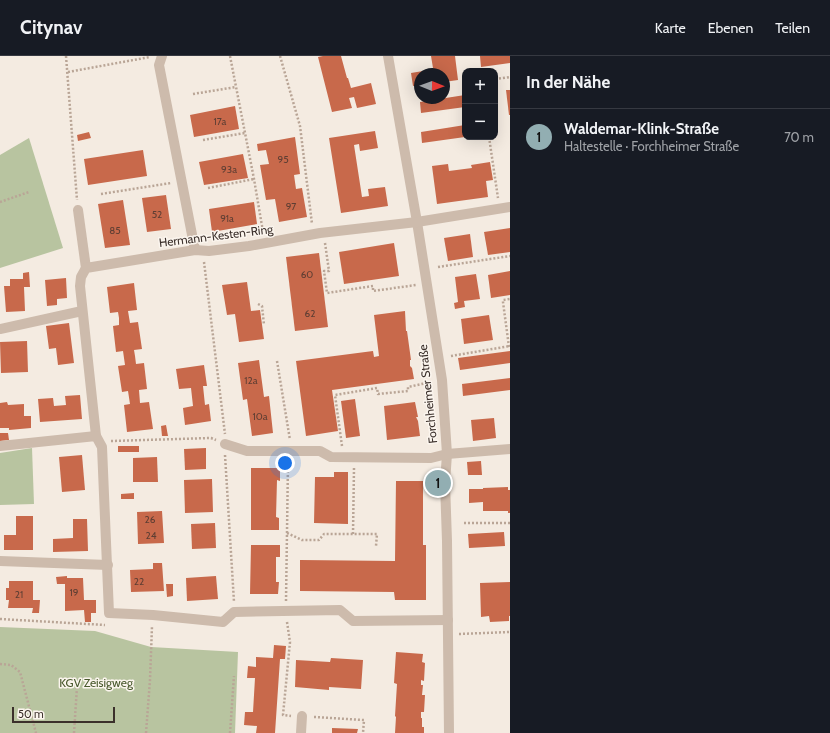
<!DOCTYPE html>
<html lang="de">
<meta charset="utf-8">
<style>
:root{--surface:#171b24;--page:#20242c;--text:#f1f3f6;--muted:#9ea1a6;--line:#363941;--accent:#92aeb2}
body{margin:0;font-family:Cabin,sans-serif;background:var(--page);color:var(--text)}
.controls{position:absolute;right:12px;top:12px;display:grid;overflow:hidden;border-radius:8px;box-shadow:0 4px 16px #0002}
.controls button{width:36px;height:36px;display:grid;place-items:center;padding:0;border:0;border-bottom:1px solid var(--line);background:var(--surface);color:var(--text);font:20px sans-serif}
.compass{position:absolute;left:414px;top:12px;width:36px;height:36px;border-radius:50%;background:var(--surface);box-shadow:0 4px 16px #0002;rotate:91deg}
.scale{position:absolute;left:12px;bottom:10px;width:103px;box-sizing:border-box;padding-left:4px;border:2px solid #3b302b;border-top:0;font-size:11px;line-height:14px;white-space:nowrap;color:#3b302b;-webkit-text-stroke:3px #fbf5ee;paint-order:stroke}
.you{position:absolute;left:285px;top:407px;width:14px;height:14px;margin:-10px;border:3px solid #fff;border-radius:50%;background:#1a73e8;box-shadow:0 0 0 6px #1a73e833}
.badge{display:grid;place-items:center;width:26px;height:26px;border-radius:50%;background:var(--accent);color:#111;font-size:13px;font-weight:700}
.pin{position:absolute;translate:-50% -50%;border:2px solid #fff;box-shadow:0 1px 4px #0006}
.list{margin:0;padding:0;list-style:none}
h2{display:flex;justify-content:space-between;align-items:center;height:52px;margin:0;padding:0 16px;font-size:17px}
h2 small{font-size:13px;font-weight:400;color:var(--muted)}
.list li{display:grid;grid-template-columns:26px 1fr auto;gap:12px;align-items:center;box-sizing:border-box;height:56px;padding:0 16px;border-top:1px solid var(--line)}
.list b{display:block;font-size:15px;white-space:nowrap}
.list p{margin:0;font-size:13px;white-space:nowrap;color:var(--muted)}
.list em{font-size:13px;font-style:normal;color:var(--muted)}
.map{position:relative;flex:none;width:510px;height:677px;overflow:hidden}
header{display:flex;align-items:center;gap:24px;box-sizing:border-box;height:56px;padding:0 20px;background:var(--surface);border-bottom:1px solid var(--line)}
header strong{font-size:19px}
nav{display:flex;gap:22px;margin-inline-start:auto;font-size:14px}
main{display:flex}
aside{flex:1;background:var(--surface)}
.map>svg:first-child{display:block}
.green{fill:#b8c4a0}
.building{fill:#c8694b}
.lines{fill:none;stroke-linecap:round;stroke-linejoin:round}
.path{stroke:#b9a596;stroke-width:2.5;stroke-dasharray:2 2;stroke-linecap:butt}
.minor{stroke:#cdbbac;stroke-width:10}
.labels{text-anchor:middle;stroke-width:3;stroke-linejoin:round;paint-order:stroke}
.number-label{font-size:10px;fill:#5e3e33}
.street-label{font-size:12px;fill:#3b302b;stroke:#fbf5ee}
.park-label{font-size:12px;fill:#4a5a2e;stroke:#fbf5ee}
</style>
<header>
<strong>Citynav</strong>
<nav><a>Karte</a><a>Ebenen</a><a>Teilen</a></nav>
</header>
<main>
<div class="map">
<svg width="510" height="677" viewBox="0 0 510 677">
<rect width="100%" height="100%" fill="#f4ebe1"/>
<!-- green -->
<g class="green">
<polygon points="29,82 63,192 0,212 0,99"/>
<polygon points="32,392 34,448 0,449 0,397"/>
<polygon points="0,571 95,575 151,591 238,596 235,677 0,677"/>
</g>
<!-- building -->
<g class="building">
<polygon points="323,0 341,0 347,22 348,22 351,32 371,27 376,48 357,52 354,41 349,42 352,52 332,56 318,1"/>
<polygon points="431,0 455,0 458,24 444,26 444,18 434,18"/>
<polygon points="480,0 510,0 510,7 481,11"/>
<polygon points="423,15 423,18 420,18 420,29 413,30 411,17"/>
<polygon points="506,34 510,34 510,59 509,59"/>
<polygon points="465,39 465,51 421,57 420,46"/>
<polygon points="235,50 239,73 194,81 190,59"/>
<polygon points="465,69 465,81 422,87 421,76"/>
<polygon points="375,75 378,92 360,95 359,88 354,89 362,141 369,140 368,133 385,131 388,150 341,157 329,82"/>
<polygon points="89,76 91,82 78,85 77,79"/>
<polygon points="295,81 300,118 294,119 296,133 302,132 307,161 279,166 275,143 266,144 260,109 269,108 266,94 258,95 257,88"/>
<polygon points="143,94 147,120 88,129 84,103"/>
<polygon points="243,98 248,122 204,129 199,106"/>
<polygon points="490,106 493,124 486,125 488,141 437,148 432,110 448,108 449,115 472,112 471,109"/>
<polygon points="166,139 171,173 147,176 142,142"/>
<polygon points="123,144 130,189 105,192 98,148"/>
<polygon points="254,146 257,168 212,176 209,153"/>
<polygon points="510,172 510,196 488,199 484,176"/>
<polygon points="470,178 473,201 448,205 444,182"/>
<polygon points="394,187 399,220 344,228 339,196"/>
<polygon points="319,197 328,271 295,275 286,201"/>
<polygon points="510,215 510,239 491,242 488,219"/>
<polygon points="29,216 30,231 24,231 25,255 6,256 4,230 10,230 10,223 23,223 23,217"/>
<polygon points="476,218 480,243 464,245 465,251 455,253 454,247 458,246 455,221"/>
<polygon points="66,222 67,242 57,243 57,249 47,250 45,224"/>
<polygon points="247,226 251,255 260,254 264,283 239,286 235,258 227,259 222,229"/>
<polygon points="134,227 137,254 128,255 130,267 138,266 142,293 134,294 135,300 136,308 144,307 147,333 139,334 140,347 149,346 153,373 127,376 124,349 130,348 128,335 122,336 118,310 125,309 123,295 116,296 113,270 119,269 119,262 118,256 110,257 107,231"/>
<polygon points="405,255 406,275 407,275 411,304 410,304 410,310 412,312 414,323 332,334 338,375 306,380 296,305 373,295 374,301 379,300 374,259"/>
<polygon points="489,259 493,284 464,288 461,263"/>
<polygon points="69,267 74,307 58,309 56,292 49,293 46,270"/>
<polygon points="27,285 28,316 1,317 0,286"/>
<polygon points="510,295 510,307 460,314 458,302"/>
<polygon points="259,304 264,341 269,340 273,377 252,380 247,343 243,344 238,307"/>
<polygon points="204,309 207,330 203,330 205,349 209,348 211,365 185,369 183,352 193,350 191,332 179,333 176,313"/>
<polygon points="510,322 510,334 463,340 462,328"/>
<polygon points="80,339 82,363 40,366 38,343 53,342 54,350 66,349 65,340"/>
<polygon points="355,343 360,380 346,382 341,345"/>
<polygon points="7,346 8,349 24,348 24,360 31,360 31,372 9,374 9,372 0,372 0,347"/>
<polygon points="415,346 418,361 416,361 418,365 420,380 387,384 384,350"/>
<polygon points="494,362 496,382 473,385 471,364"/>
<polygon points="166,369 168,380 162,380 161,370"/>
<polygon points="0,377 8,377 9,384 0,385"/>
<rect x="118" y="390" width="21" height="6"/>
<polygon points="206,392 206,413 185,414 184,393"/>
<polygon points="82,399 85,434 62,436 59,401"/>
<polygon points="157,401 158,426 133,426 133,402"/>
<polygon points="481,405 482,419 468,419 467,406"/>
<polygon points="251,412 280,412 280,425 277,424 276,461 279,462 279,474 251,474"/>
<polygon points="334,416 348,416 348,468 314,467 315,421 334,421"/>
<polygon points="212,423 213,456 185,457 184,424"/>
<polygon points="396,425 423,425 423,489 426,489 426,544 395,544 394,536 300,535 300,504 395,505"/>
<polygon points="508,431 508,434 510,434 510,457 508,457 508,455 483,455 483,446 469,447 469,433 483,433 483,432"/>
<polygon points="134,437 134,443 121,443 121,438"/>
<polygon points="162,455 164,487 138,488 137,456"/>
<polygon points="16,460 33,460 33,494 4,494 4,479 16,479"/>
<polygon points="73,463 87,463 88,495 53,496 53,483 73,482"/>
<polygon points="215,467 216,492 192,493 191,468"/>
<polygon points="504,476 505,490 469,492 468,478"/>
<polygon points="251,489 280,489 280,501 276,501 276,526 279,526 278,538 250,538"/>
<polygon points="153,507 162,507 164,535 131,536 130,514 153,513"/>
<polygon points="67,520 67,522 83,522 84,544 96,544 96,557 91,557 91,566 85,566 84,554 65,555 65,528 57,528 56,521"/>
<polygon points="216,520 218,543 187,545 186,522"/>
<polygon points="9,525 33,525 33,544 40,544 39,557 32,557 33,552 8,552 9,544 6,544 6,532 9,532"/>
<polygon points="510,526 510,560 509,560 509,565 490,566 489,560 481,561 480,527"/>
<polygon points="166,528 173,528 173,540 167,541"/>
<polygon points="274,589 286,590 285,603 280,603 275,677 256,677 257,670 244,669 245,656 253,656 255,622 247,622 248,610 256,611 256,601 273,602"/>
<polygon points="396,596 423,598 422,606 425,607 424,625 421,624 421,629 423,629 422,639 425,639 424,656 421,656 421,662 422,662 422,671 424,671 424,677 395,677 396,661 395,660 397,628 394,627"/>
<polygon points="331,602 363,604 361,633 329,631 329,634 295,631 296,604 330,606"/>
<polygon points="332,672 358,673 357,677 332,677"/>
</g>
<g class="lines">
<!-- path -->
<g class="path">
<polyline points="66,0 77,144"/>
<polyline points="230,0 254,123 263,176"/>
<polyline points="280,0 300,70 312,168"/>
<polyline points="68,16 150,1"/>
<polyline points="495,23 510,21"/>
<polyline points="193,38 236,31"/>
<polyline points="489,81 498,142"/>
<polyline points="203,84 245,77"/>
<polyline points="208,132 254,123"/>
<polyline points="101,138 171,127"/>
<polyline points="0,146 29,136"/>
<polyline points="325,187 329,215 324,215 327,237 373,230 373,235 416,229"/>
<polyline points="204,206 225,378"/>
<polyline points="438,211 510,200"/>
<polyline points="258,248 262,250 264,269"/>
<polyline points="509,291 503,246 503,244 510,243"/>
<polyline points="451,300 510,290"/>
<polyline points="277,305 290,384"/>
<polyline points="111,385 211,382 216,384"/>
<polyline points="342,390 335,339 377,332 378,338 408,335 408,331 431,326"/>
<polyline points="225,399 234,546"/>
<polyline points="464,467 510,467"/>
<polyline points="287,477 302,484 319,484 324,478 377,478 376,490"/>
<polyline points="353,478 354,412"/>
<polyline points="286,545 288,406"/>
<polyline points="0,563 105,569"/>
<polyline points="287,566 290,586 283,659 291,660"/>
<polyline points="459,578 510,576"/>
<polyline points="0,608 11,609 20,616 36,677"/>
<polyline points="314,661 364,664 363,677"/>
<polyline points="74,677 77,631"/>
<polyline points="146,677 150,624 152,570"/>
<polyline points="230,677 234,620"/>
</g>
<!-- minor -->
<g class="minor">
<polyline points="162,0 159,9 195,194"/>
<polyline points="388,0 417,166 442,324 447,398 445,427 447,485 449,677"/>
<polyline points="78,154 86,212"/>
<polyline points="0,273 82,255"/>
<polyline points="96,380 80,230 81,221 86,212 195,194 209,195 249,190 320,177 417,166 510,151"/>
<polyline points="225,388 247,395 320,395 331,401 431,402 447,398 510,393"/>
<polyline points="0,390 96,380 102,391 109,557 153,559 223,566 234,556 340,554 353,565 448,564"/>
<polyline points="0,505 108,509"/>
<polyline points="301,677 302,660"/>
</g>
</g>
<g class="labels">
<!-- number labels -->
<g class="number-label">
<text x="220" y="69">17a</text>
<text x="283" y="107">95</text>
<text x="229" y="117">93a</text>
<text x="291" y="154">97</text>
<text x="157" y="162">52</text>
<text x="227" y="166">91a</text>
<text x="115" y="178">85</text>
<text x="307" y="222">60</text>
<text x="310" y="261">62</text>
<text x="251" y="328">12a</text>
<text x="260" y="364">10a</text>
<text x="150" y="467">26</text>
<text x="151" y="483">24</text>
<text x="139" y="529">22</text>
<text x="74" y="540">19</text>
<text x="19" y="542">21</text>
</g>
<!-- street labels -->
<g class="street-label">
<text transform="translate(216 180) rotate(-7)" y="4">Hermann-Kesten-Ring</text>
<text transform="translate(428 338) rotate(-96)" y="4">Forchheimer Straße</text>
</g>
<!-- park labels -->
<g class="park-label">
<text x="96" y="631">KGV Zeisigweg</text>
</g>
</g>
</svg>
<div class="controls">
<button>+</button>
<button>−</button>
</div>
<svg class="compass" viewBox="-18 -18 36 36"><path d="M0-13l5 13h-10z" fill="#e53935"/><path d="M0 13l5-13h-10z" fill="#9ea1a6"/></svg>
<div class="scale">50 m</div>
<div class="you"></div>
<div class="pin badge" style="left:438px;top:427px">1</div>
</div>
<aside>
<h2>In der Nähe<small></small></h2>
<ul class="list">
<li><span class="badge">1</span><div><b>Waldemar-Klink-Straße</b><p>Haltestelle · Forchheimer Straße</p></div><em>70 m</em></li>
</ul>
</aside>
</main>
